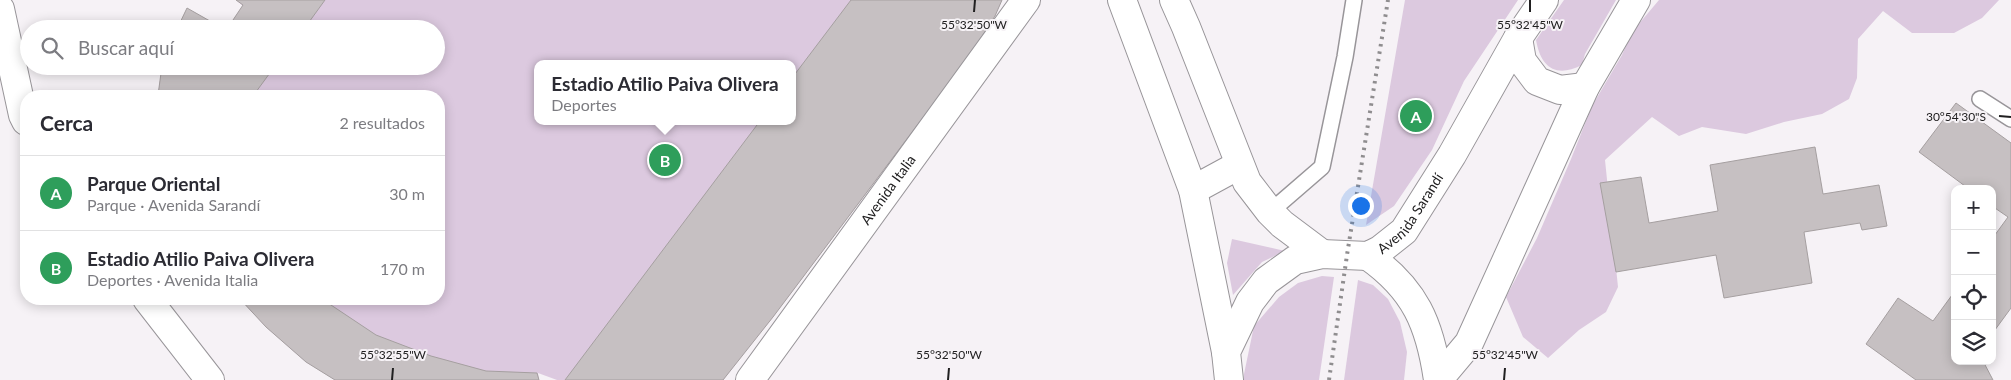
<!DOCTYPE html>
<html lang="es">
<meta charset="utf-8">
<style>
:root{--surface:#fff;--page:#f2f2f3;--text:#2b2b33;--muted:#7c7c81;--line:#e1e1e2;--accent:#546816}
body{margin:0;font-family:Lato,sans-serif;background:var(--page);color:var(--text)}
.controls{position:absolute;right:15px;bottom:15px;display:grid;overflow:hidden;border-radius:10px;box-shadow:0 2px 12px #0003}
.controls button{width:45px;height:45px;display:grid;place-items:center;padding:0;border:0;border-bottom:1px solid var(--line);background:var(--surface);color:var(--text);font:25px sans-serif}
.you{position:absolute;left:1360px;top:205px;width:18px;height:18px;margin:-12px;border:4px solid #fff;border-radius:50%;background:#1a73e8;box-shadow:0 0 0 8px #1a73e833}
.badge{display:grid;place-items:center;width:32px;height:32px;border-radius:50%;background:var(--accent);color:#fff;font-size:16px;font-weight:700}
.pin{position:absolute;translate:-50% -50%;border:2px solid #fff;box-shadow:0 1px 5px #0006}
.popup{position:absolute;left:534px;top:60px;width:262px;height:65px;box-sizing:border-box;display:grid;place-content:center;border-radius:10px;background:var(--surface);filter:drop-shadow(0 1px 4px #0005);font-size:16px;white-space:nowrap;color:var(--muted)}
.popup b{font-size:19px;color:var(--text)}
.popup::after{content:'';position:absolute;left:50%;top:100%;margin-left:-10px;border:10px solid transparent;border-top-color:var(--surface)}
.list{margin:0;padding:0;list-style:none}
h2{display:flex;justify-content:space-between;align-items:center;height:65px;margin:0;padding:0 20px;font-size:21px}
h2 small{font-size:16px;font-weight:400;color:var(--muted)}
.list li{display:grid;grid-template-columns:32px 1fr auto;gap:15px;align-items:center;box-sizing:border-box;height:75px;padding:0 20px;border-top:1px solid var(--line)}
.list b{display:block;font-size:19px;white-space:nowrap}
.list p{margin:0;font-size:16px;white-space:nowrap;color:var(--muted)}
.list em{font-size:16px;font-style:normal;color:var(--muted)}
.icon{flex:none;width:28px;height:28px;fill:none;stroke:currentColor;stroke-width:2;stroke-linecap:round;stroke-linejoin:round}
.map{position:relative;flex:none;width:2011px;height:380px;overflow:hidden}
.search{position:absolute;background:var(--surface);box-shadow:0 2px 12px #0003;left:20px;top:20px;width:425px;height:55px;display:flex;align-items:center;gap:12px;box-sizing:border-box;padding:0 18px;border-radius:28px;color:var(--muted);font-size:19px}
.panel{position:absolute;background:var(--surface);box-shadow:0 2px 12px #0003;left:20px;top:90px;width:425px;height:215px;border-radius:20px}
.map>svg:first-child{display:block}
.green{fill:#dcc9df;fill-rule:evenodd}
.building{fill:#c6c0c2;stroke:#a59fa0}
.lines{fill:none;stroke-linecap:round;stroke-linejoin:round}
.service-casing{stroke:#989599;stroke-width:18}
.minor-casing{stroke:#989599;stroke-width:30}
.tertiary-casing{stroke:#989599;stroke-width:30}
.service{stroke:#fff;stroke-width:15}
.minor{stroke:#fff;stroke-width:28}
.tertiary{stroke:#fff;stroke-width:28}
.rail{stroke:#8f8d8f;stroke-width:4;stroke-dasharray:2.5 5;stroke-linecap:butt}
.ticks{fill:none;stroke:#212021;stroke-width:2}
.labels{text-anchor:middle;stroke-width:4;stroke-linejoin:round;paint-order:stroke}
.street-label{font-size:14px;fill:#212021;stroke:#f6f2f6}
.ticks-label{font-size:12px;text-anchor:middle;fill:#212021;stroke:#f6f2f6;stroke-width:4;stroke-linejoin:round;paint-order:stroke}
</style>
<div class="map">
<svg width="2011" height="380" viewBox="0 0 2011 380">
<rect width="100%" height="100%" fill="#f6f2f6"/>
<!-- green -->
<g class="green">
<path d="M236,0H1002L995,16L970,55L773,317L723,380H557L538,373L539,380H335L306,362L266,327L240,299H439V96H171L158,95L162,66H436V29H227L243,6ZM538,64H792V121H538Z"/>
<polygon points="1405,0 1518,0 1464,81 1432,150 1394,206 1366,225"/>
<path d="M1564,0H1616L1585,54L1582,65C1556,78 1541,68 1536,40Z"/>
<polygon points="1659,0 1999,0 1982,18 1954,33 1912,33 1883,11 1858,39 1857,78 1849,99 1822,114 1784,122 1746,134 1702,127 1679,136 1652,117 1605,160 1618,287 1606,312 1579,330 1548,358 1523,337 1506,297 1537,238 1571,159 1592,106 1622,55 1632,32"/>
<polygon points="1232,239 1285,251 1262,262 1233,295 1227,263"/>
<polygon points="1322,276 1334,277 1319,380 1244,380 1244,374 1254,326 1279,297 1298,283"/>
<polygon points="1358,280 1373,285 1388,299 1400,322 1407,352 1404,380 1344,380"/>
</g>
<!-- building -->
<g class="building">
<polygon points="236,0 325,0 304,29 227,29 243,5"/>
<polygon points="851,0 1002,0 995,16 970,55 773,317 723,380 565,380 760,121 792,121 792,78"/>
<polygon points="187,8 224,29 177,29"/>
<polygon points="162,66 275,66 253,96 158,95"/>
<polygon points="1956,103 2011,143 2011,308 1992,334 1992,239 2008,217 1992,206 1992,189 1969,189 1919,152"/>
<polygon points="1815,147 1823,194 1879,185 1887,226 1862,230 1860,223 1804,232 1812,283 1724,298 1716,255 1616,272 1600,183 1641,177 1649,223 1718,211 1710,165"/>
<polygon points="1955,291 1955,361 1983,361 1993,380 1916,380 1866,344 1898,298 1933,321"/>
<polygon points="240,299 322,299 376,335 431,356 486,371 537,373 539,380 335,380 306,362 266,327"/>
</g>
<g class="lines">
<!-- service casing -->
<g class="service-casing">
<g id="service">
<polyline points="1980,99 2011,119"/>
<polyline points="1270,212 1322,167 1345,57 1354,0"/>
</g>
</g>
<!-- minor casing -->
<g class="minor-casing">
<g id="minor">
<polyline points="1122,0 1193,190 1226,352"/>
<polyline points="1174,0 1186,27 1247,182 1270,212 1282,224 1322,254"/>
<polyline points="0,9 23,115 26,121"/>
<polyline points="1193,190 1239,165"/>
<path d="M1368,256C1415,289 1430,324 1438,380"/>
<polyline points="147,299 210,380"/>
</g>
</g>
<!-- tertiary casing -->
<g class="tertiary-casing">
<g id="tertiary">
<polyline points="1518,38 1522,61 1537,81 1560,90 1585,87"/>
<path id="s1" d="M750,380L1026,0"/>
<path id="s2" d="M1229,380L1226,352L1250,302L1266,281L1295,260L1322,254L1368,256L1380,250L1404,231L1452,155L1518,38L1544,0"/>
<polyline points="1438,380 1469,343 1585,87 1636,0"/>
</g>
</g>
<!-- service -->
<use href="#service" class="service"/>
<!-- minor -->
<use href="#minor" class="minor"/>
<!-- tertiary -->
<use href="#tertiary" class="tertiary"/>
<!-- rail -->
<polyline class="rail" points="1329,380 1347,255 1388,0"/>
</g>
<!-- ticks -->
<path class="ticks" d="M974,12L975,0M1530,12V0M1999,116L2011,117M392,380L393,368M948,380L949,368M1504,380L1505,368"/>
<g class="labels">
<!-- street labels -->
<g class="street-label">
<text dy="5" stroke="none"><textPath href="#s1" startOffset="235">Avenida Italia</textPath></text>
<text dy="5" stroke="none"><textPath href="#s2" startOffset="281">Avenida Sarandí</textPath></text>
</g>
</g>
<g class="ticks-label">
<text x="974" y="29">55°32'50"W</text>
<text x="1530" y="29">55°32'45"W</text>
<text x="1956" y="121">30°54'30"S</text>
<text x="393" y="359">55°32'55"W</text>
<text x="949" y="359">55°32'50"W</text>
<text x="1505" y="359">55°32'45"W</text>
</g>
</svg>
<div class="controls">
<button>+</button>
<button>−</button>
<button><svg class="icon" aria-label="locate" viewBox="0 0 24 24"><circle cx="12" cy="12" r="6"/><path d="M12 2v4M12 18v4M2 12h4M18 12h4"/></svg></button>
<button><svg class="icon" aria-label="layers" viewBox="0 0 24 24"><path d="M12 4l9 5-9 5-9-5zM3 14l9 5 9-5"/></svg></button>
</div>
<div class="you"></div>
<div class="pin badge" style="left:1416px;top:116px;background:#2e9e5b">A</div>
<div class="pin badge" style="left:665px;top:160px;background:#2e9e5b">B</div>
<div class="popup"><b>Estadio Atilio Paiva Olivera</b>Deportes</div>
<div class="search"><svg class="icon" aria-label="search" viewBox="0 0 24 24"><circle cx="10" cy="10" r="6"/><path d="M15 15l6 6"/></svg>Buscar aquí</div>
<section class="panel">
<h2>Cerca<small>2 resultados</small></h2>
<ul class="list">
<li><span class="badge" style="background:#2e9e5b">A</span><div><b>Parque Oriental</b><p>Parque · Avenida Sarandí</p></div><em>30 m</em></li>
<li><span class="badge" style="background:#2e9e5b">B</span><div><b>Estadio Atilio Paiva Olivera</b><p>Deportes · Avenida Italia</p></div><em>170 m</em></li>
</ul>
</section>
</div>
